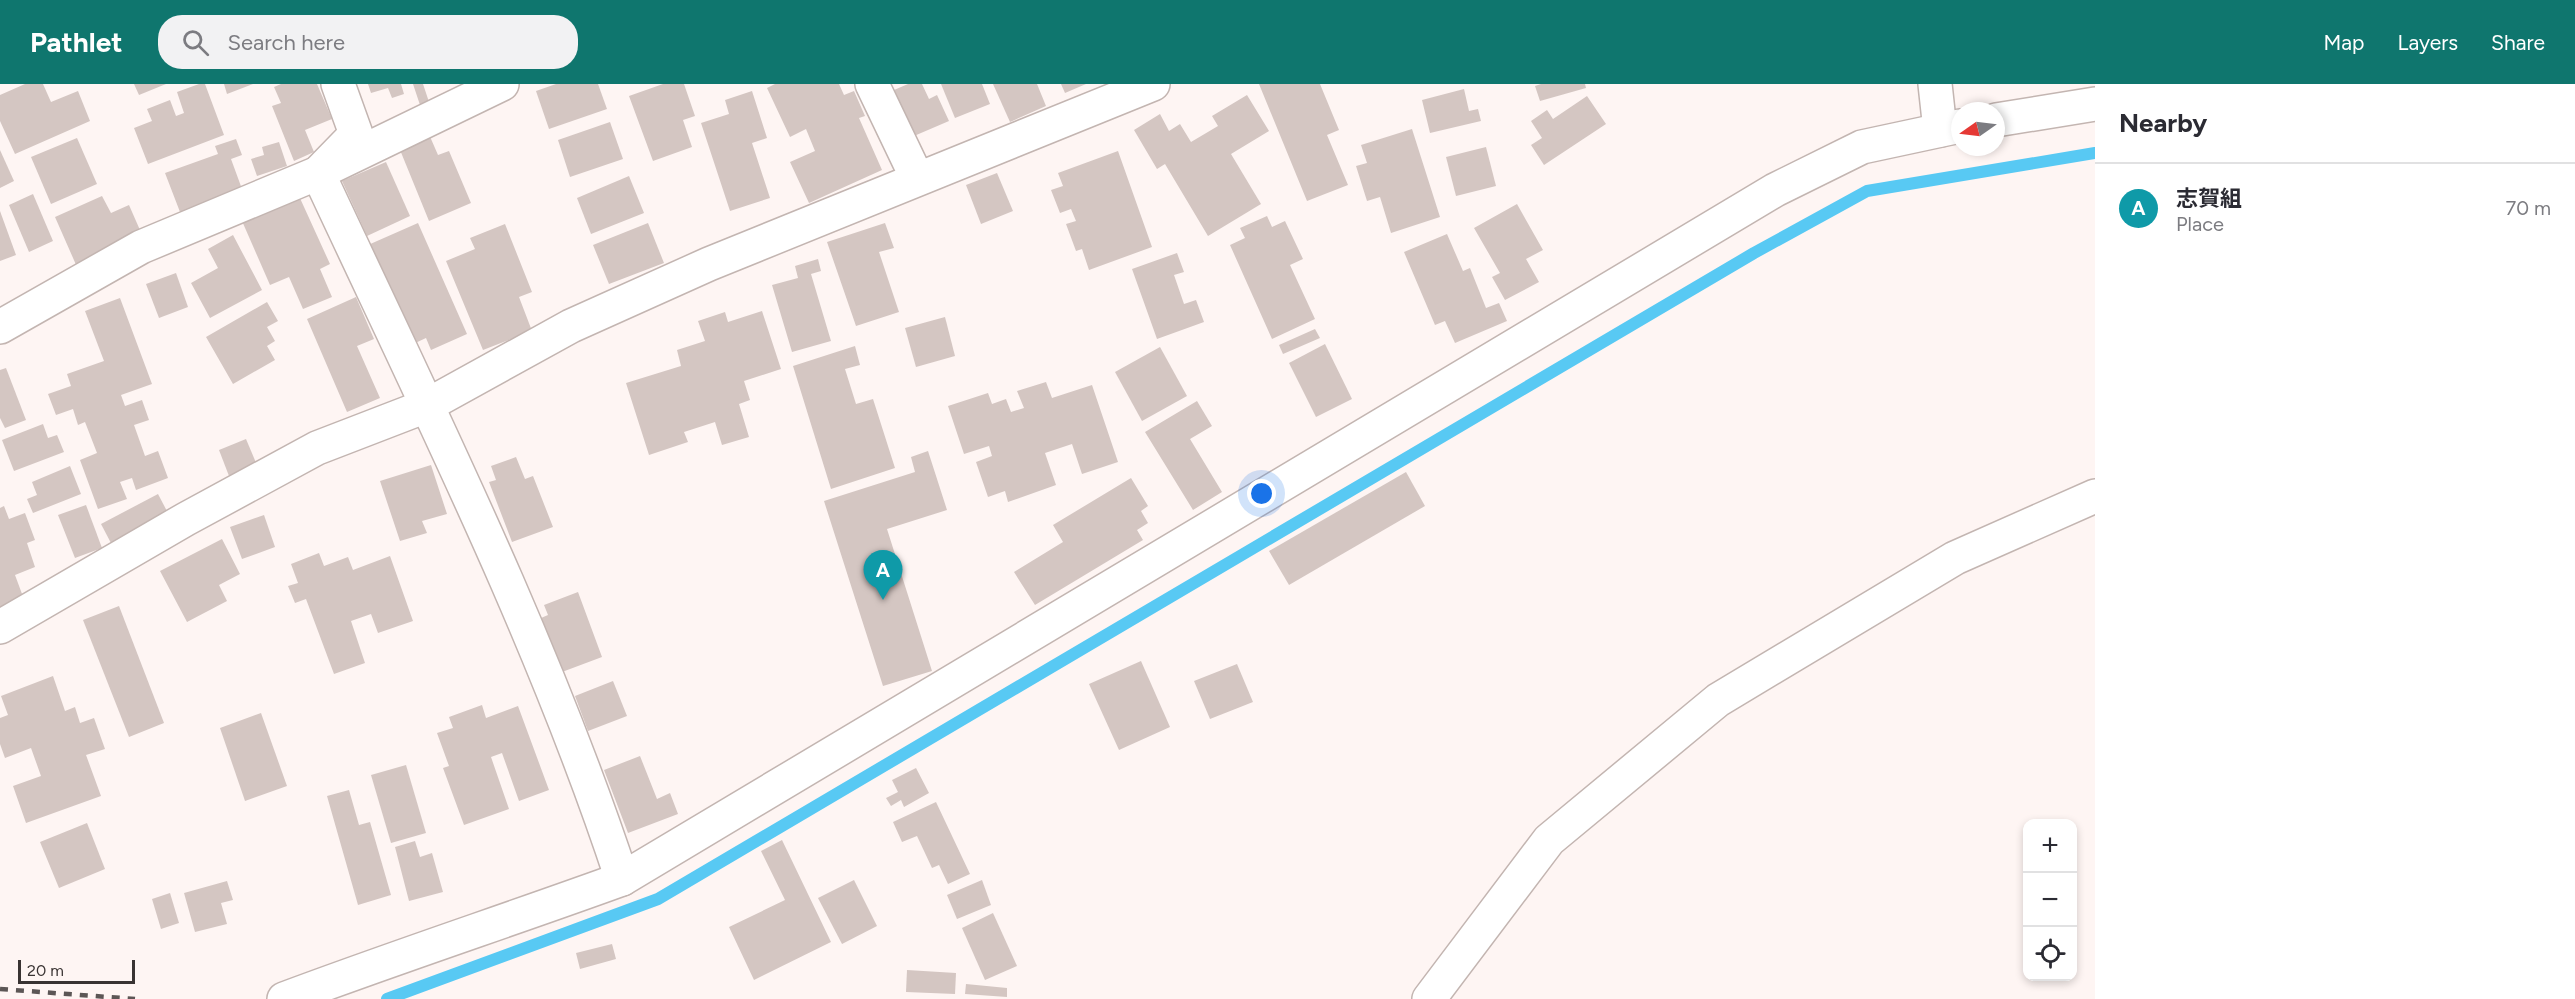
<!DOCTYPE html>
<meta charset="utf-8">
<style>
:root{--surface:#fff;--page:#f2f2f3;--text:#2b2b33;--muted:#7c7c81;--line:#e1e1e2;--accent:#0f766e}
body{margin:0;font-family:Figtree,"Noto Sans JP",sans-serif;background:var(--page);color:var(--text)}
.controls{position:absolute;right:18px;bottom:18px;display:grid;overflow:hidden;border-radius:12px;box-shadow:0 3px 9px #0003}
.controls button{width:54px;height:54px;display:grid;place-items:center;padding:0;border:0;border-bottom:2px solid var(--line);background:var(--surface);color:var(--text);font:30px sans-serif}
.compass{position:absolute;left:1951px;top:18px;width:54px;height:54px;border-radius:50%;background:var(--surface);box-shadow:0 3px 9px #0003;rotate:256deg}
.scale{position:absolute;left:18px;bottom:15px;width:117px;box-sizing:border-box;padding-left:6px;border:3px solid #393332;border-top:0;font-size:16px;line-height:21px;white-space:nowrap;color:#393332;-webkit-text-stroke:4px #fef5f3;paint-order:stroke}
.you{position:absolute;left:1262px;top:410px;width:21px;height:21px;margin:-15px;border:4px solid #fff;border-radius:50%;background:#1a73e8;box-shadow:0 0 0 9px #1a73e833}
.badge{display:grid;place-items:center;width:39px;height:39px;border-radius:50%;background:var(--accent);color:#fff;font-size:20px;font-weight:700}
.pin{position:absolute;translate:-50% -50px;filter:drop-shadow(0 2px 3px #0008)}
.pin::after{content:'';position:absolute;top:32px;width:21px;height:18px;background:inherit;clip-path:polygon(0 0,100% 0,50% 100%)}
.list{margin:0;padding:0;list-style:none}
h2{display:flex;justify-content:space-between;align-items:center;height:78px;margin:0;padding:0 24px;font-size:26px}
h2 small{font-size:20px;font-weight:400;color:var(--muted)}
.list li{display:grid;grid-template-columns:39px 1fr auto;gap:18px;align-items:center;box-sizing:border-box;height:90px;padding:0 24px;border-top:2px solid var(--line)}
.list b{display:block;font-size:22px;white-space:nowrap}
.list p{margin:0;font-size:20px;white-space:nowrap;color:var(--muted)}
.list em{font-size:20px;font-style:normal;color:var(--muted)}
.icon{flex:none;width:33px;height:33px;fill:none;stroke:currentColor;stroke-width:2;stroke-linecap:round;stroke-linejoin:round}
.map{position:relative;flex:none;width:2095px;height:915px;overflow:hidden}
header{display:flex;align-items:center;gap:36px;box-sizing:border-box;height:84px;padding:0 30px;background:var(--accent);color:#fff}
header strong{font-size:28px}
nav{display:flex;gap:33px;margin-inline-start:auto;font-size:21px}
.search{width:420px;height:54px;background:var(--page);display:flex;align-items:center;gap:15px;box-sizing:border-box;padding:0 21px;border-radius:24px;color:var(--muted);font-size:22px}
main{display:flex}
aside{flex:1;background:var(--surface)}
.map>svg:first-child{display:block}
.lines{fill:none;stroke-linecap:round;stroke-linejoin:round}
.stream{stroke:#58c9f3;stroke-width:12}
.building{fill:#d4c6c2}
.minor-casing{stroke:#c3b5b1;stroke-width:36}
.tertiary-casing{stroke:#c3b5b1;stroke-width:36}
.minor{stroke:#fff;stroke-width:33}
.tertiary{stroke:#fff;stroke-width:33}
.rail{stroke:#5c5655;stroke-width:4.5;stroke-dasharray:8 8;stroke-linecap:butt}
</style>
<header>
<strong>Pathlet</strong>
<div class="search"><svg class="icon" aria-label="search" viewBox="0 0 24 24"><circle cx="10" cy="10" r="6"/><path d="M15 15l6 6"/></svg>Search here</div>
<nav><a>Map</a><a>Layers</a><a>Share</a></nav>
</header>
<main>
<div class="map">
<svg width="2095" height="915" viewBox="0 0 2095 915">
<rect width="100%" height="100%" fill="#fef5f3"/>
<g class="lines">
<!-- stream -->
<polyline class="stream" points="387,915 658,815 1754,169 1867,107 2095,69"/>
</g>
<!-- building -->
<g class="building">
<polygon points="25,0 43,0 51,18 78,7 90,37 15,70 0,37 0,11"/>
<polygon points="134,0 166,0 139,11"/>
<polygon points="199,0 205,0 224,51 148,80 134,44 152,37 147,25 170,16 176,32 184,29 177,8"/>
<polygon points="224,0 253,0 227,10"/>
<polygon points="281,0 317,0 332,35 305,46 314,68 294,77 272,22 281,19 274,3"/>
<polygon points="368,0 401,0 404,10 392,14 388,4 371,9"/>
<polygon points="413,0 423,0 429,18 420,21"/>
<polygon points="556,0 598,0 607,25 549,45 536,7"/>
<polygon points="663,0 684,0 695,32 683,36 692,63 653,77 629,12"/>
<polygon points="775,0 839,0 844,11 854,7 865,32 859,34 882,86 809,119 790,78 815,67 806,45 790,53 767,4"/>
<polygon points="908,0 922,0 929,15 937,11 949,37 914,52 894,6"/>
<polygon points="941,0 982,0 990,20 955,34"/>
<polygon points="993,0 1037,0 1046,22 1010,38"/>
<polygon points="1061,0 1086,0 1065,9"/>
<polygon points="1259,0 1320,0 1339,46 1327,51 1348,101 1307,117"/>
<polygon points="1541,0 1585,0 1586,4 1540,17 1535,2"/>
<polygon points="1464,5 1469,27 1478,25 1481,37 1430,49 1422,16"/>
<polygon points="752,7 767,54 752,59 770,114 730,127 701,39 729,30 725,16"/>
<polygon points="1247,11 1269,47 1231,70 1261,120 1208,152 1165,80 1157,85 1134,46 1160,30 1169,47 1180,40 1191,58 1218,42 1212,32"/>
<polygon points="1587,12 1606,40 1544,81 1531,61 1542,54 1531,37 1547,26 1553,35"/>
<polygon points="610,38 623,75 570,93 558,56"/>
<polygon points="1412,45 1440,133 1391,149 1380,113 1367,117 1356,82 1367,79 1361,61"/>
<polygon points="428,48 438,71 449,67 471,119 429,137 398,61"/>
<polygon points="77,54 97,100 51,120 31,73"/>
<polygon points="236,55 242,71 231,75 242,105 180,128 165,89 218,70 215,62"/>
<polygon points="279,58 287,82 257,92 251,75 264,71 262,63"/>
<polygon points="1486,63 1496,102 1456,112 1446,73"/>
<polygon points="0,66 14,97 0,104"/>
<polygon points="1118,67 1152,163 1089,186 1082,165 1076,167 1066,140 1076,137 1071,125 1060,129 1051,106 1063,102 1058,89"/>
<polygon points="386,78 410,132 367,152 342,97"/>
<polygon points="997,89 1013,127 981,140 966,101"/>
<polygon points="629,92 644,129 591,150 577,114"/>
<polygon points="33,110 53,157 29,168 9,121"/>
<polygon points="102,112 111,129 129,121 143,153 77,183 55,133"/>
<polygon points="299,112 330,180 320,185 332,213 303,225 289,193 270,201 242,137"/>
<polygon points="1517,120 1543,166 1526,175 1539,198 1505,216 1492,193 1500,189 1474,144"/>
<polygon points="0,127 16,171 0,177"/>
<polygon points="1267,132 1272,143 1285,137 1303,175 1290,181 1315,235 1272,255 1230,161 1245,154 1240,144"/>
<polygon points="418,139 467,250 431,266 426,254 411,261 368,161"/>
<polygon points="648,139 664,179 609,200 593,161"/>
<polygon points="885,139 894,164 879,168 899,228 856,242 827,158"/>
<polygon points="505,140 532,208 519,213 532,247 483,266 446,177 475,165 470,154"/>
<polygon points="1447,150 1463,187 1470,184 1486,224 1499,219 1507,237 1455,259 1445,237 1435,241 1404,168"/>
<polygon points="233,151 262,206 210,234 191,199 218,184 208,165"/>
<polygon points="1177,169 1184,188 1174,191 1184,220 1196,216 1204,238 1157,255 1132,185"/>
<polygon points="818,175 821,187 811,190 831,257 792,268 772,201 798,194 795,182"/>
<polygon points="176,189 188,223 159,234 146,200"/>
<polygon points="356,213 374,255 357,262 380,314 347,328 307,235"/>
<polygon points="120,214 152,300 121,311 125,322 142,316 149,336 134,341 145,372 158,367 168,394 136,406 132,394 120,398 127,415 98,425 80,376 97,369 85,338 78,341 73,325 56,331 48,310 71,302 67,290 104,277 85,227"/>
<polygon points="267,218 278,237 267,243 275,257 267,262 275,276 233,300 206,253"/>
<polygon points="762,227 781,285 744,297 750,316 739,320 749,353 722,361 715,338 684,348 688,358 649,371 626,299 681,282 677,266 705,257 698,237 725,228 728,238"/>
<polygon points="945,233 955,272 916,283 905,244"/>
<polygon points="1315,245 1320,254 1283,270 1279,261"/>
<polygon points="1325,260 1352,315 1316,333 1289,279"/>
<polygon points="855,262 860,281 845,285 856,320 873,315 895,384 831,405 793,282"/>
<polygon points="1160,263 1187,312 1142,337 1115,288"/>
<polygon points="6,284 26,336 5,344 0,334 0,286"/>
<polygon points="1046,298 1052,314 1092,301 1118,378 1082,390 1072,360 1045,369 1056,401 1008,418 1005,407 988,413 976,378 992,372 989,362 964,370 948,322 988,309 992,320 1006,315 1011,328 1024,324 1017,307"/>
<polygon points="1197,317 1212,342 1190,355 1222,408 1193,426 1145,348"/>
<polygon points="43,340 48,354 57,351 64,368 14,387 2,356"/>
<polygon points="246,355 257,381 229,392 219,366"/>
<polygon points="928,367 947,426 887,445 932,587 883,602 824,417 915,388 911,373"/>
<polygon points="516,373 525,395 533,392 553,443 512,458 489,398 496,396 491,382"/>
<polygon points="431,381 447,430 422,437 427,449 400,457 380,397"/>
<polygon points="70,382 81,410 33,429 27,415 37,411 32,398"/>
<polygon points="1406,388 1425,422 1289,501 1269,467"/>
<polygon points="1131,394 1148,422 1141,427 1148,439 1137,446 1143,456 1035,521 1014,488 1063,458 1053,441"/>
<polygon points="158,410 169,431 112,461 101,440"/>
<polygon points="86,421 102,464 75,474 58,431"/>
<polygon points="4,422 9,435 25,429 35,456 27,459 35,483 15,491 25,518 0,525 0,424"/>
<polygon points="264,431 275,463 242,475 230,443"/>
<polygon points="222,455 240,490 219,501 227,517 187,538 160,487"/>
<polygon points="319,469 324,482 348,473 353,486 390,472 413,537 378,549 371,530 351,537 365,579 334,590 306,515 295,519 288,502 298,499 291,480"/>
<polygon points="578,508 602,573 562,588 541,534 548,531 544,521"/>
<polygon points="119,522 164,639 129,653 83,536"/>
<polygon points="1141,577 1170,643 1119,666 1089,600"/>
<polygon points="1237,580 1253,618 1210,635 1194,597"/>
<polygon points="53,592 65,627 75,623 80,639 94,634 105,665 86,671 101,712 26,739 13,702 41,692 31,664 5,674 0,660 0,634 8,631 1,612"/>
<polygon points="613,597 627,632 588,647 575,612"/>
<polygon points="482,621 486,634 518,622 549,706 519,717 502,669 491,673 509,725 464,741 443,684 449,682 437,649 453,644 449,633"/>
<polygon points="261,629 287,702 245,717 220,644"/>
<polygon points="640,672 657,715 670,709 678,730 628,749 604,686"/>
<polygon points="406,681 426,749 391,759 371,691"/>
<polygon points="916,684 929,709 904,723 901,716 891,722 886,714 898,708 892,696"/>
<polygon points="349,706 359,741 370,738 391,811 358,821 327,712"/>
<polygon points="936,718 970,790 948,800 939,781 932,784 917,752 902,758 893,738"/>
<polygon points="87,739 105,785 59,804 40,758"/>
<polygon points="782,756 831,858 754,896 729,843 785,816 761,767"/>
<polygon points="415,757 420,773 432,769 443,808 409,817 395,763"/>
<polygon points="854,796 877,842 842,860 818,814"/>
<polygon points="982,796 991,821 957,835 947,811"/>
<polygon points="227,797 233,816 221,819 227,840 195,848 184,809"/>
<polygon points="170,809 179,839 161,845 152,815"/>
<polygon points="993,829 1017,882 985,896 962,844"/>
<polygon points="612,860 616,875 580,885 576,869"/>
<polygon points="907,886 956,889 955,910 906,908"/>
<polygon points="966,900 1007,904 1007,913 965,910"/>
</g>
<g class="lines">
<!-- minor casing -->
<g class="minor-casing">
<g id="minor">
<path d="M338,0L356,50L318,89C426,321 542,552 622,795"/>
<polyline points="872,0 917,94"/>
<polyline points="1935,0 1940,46"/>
<polyline points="1996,36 2095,20"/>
<polyline points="0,243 141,163 318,89 502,0"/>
<polyline points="0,543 186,435 317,364 426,322 571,242 709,180 1153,0"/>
<path d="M284,915C396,873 509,836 622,795L1775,106L1862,63L1960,42"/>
</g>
</g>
<!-- tertiary casing -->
<g class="tertiary-casing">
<polyline id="tertiary" points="1429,915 1549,756 1718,616 1955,474 2095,412"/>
</g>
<!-- minor -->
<use href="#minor" class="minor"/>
<!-- tertiary -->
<use href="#tertiary" class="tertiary"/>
<!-- rail -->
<polyline class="rail" points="0,905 135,915"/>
</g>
</svg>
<div class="controls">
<button>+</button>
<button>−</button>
<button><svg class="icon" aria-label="locate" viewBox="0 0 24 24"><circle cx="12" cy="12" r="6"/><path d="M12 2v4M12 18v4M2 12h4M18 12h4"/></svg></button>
</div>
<svg class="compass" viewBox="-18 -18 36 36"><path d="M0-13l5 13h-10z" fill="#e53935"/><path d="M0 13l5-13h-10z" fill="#7c7c81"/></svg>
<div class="scale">20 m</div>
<div class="you"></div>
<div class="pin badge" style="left:883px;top:516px;background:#0f9aa8">A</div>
</div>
<aside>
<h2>Nearby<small></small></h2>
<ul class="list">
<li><span class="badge" style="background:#0f9aa8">A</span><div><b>志賀組</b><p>Place</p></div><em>70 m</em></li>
</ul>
</aside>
</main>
